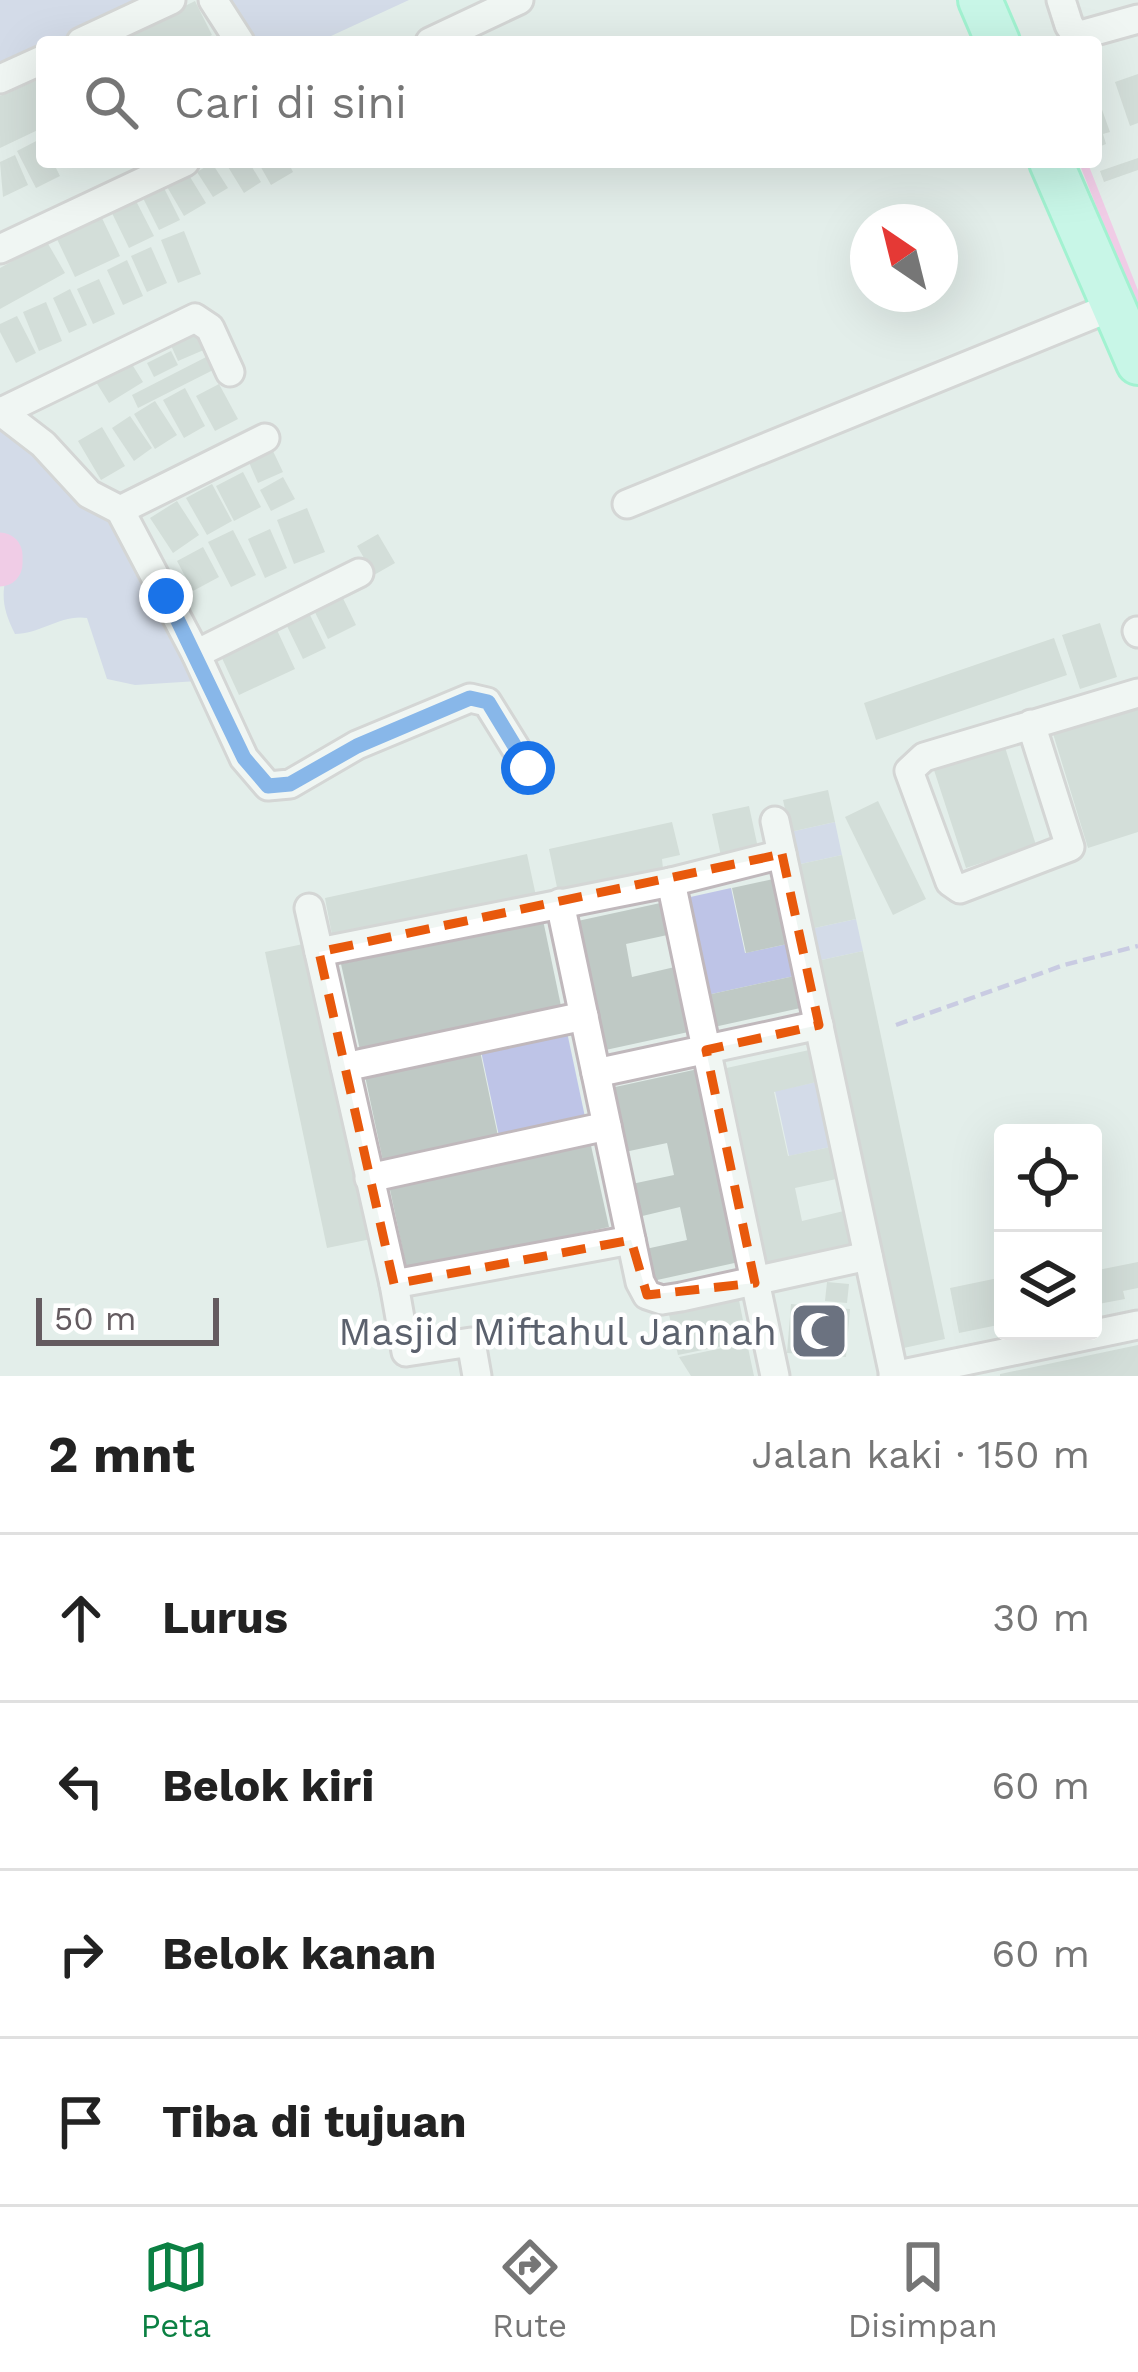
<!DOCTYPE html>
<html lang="id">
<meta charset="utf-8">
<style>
:root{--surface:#fff;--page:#f6f6f6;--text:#222;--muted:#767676;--line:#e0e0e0;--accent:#0b8043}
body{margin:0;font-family:"Work Sans",sans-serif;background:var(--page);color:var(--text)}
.controls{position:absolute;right:36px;bottom:36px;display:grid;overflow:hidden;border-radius:12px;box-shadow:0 12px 48px #0002}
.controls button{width:108px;height:108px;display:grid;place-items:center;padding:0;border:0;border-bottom:3px solid var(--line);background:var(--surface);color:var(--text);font:60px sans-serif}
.compass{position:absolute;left:850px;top:204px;width:108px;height:108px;border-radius:50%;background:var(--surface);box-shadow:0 12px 48px #0002;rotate:325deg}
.scale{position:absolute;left:36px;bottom:30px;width:183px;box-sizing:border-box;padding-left:12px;border:6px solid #645b60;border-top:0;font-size:33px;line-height:42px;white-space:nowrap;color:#645b60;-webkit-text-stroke:9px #fff;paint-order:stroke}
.stop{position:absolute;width:36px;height:36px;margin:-27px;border:9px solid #1a73e8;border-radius:50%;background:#fff}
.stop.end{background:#1a73e8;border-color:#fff;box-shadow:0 3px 12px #0008}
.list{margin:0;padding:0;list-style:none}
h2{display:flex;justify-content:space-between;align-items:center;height:156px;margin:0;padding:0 48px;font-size:51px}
h2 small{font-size:39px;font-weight:400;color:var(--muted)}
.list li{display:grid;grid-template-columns:78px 1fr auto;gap:36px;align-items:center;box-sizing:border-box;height:168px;padding:0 48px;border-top:3px solid var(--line)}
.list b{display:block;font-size:45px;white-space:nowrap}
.list em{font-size:39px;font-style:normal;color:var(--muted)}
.icon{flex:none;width:66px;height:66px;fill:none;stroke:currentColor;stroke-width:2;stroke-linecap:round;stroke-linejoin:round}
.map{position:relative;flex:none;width:1138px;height:1376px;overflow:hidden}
.search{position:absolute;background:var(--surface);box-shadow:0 12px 48px #0002;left:36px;right:36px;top:36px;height:132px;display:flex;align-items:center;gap:30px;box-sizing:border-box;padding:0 42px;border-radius:12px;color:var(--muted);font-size:45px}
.sheet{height:828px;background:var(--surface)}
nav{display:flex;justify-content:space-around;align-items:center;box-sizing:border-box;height:168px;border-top:3px solid var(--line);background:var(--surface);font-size:33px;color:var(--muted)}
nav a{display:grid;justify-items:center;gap:6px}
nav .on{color:var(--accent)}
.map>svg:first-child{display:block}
.green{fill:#bec4e7}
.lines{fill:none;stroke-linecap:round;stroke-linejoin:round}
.stream{stroke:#ffa2e3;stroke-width:8}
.river{stroke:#ffa2e3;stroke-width:45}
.building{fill:#bfc9c5}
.street-casing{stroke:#c0b8bc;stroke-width:33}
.primary-casing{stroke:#53f7b3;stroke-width:48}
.path{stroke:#a8a1da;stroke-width:4.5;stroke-dasharray:12 6;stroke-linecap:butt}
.street{stroke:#fff;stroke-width:27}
.primary{stroke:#a7ffe5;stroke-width:42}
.route{stroke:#1a73e8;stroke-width:15}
.marked{fill:none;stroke:#e8590c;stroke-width:9;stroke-dasharray:24 15;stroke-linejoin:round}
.labels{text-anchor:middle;stroke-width:9;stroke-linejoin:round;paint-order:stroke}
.worship-label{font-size:39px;fill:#5b616d;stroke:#fff;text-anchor:end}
</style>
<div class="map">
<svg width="1138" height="1376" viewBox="0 0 1138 1376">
<rect width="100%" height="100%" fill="#e3eeea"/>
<!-- green -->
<g class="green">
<polygon points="0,0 152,0 63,42 42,42 42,52 0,71"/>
<polygon points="222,0 409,0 318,42 253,42"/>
<path d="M0,427L93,507L138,553L198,681L135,685L107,679L87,618C62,614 40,634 15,634C0,604 0,588 14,556L0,543Z"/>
<polygon points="835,822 842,855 796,865 790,832"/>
<polygon points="731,888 745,953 792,943 799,975 707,995 686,898"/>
<polygon points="856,919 863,951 817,961 810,929"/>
<polygon points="567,1032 585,1117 499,1136 481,1051"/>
<polygon points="821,1081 835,1146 789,1156 775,1091"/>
</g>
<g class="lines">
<!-- stream -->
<polyline class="stream" points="1083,162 1138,301"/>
<!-- river -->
<polyline class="river" points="0,555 0,564"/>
</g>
<!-- building -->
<g class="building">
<polygon points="195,1 212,35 199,42 129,42 126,35"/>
<polygon points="1138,74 1138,123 1130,126 1115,82"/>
<polygon points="42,75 42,128 0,148 0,96"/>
<polygon points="1100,104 1110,132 1103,134 1106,144 1096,148 1096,105"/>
<polygon points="42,138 42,162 53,162 60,176 36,188 17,151"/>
<polygon points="15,155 28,185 3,197 0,162"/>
<polygon points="1138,158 1138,170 1104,182 1100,171"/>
<polygon points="225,162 249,162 261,182 244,193"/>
<polygon points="258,162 288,162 293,172 271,185"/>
<polygon points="212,163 228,188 213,197 197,172"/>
<polygon points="187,172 206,203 184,216 166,185"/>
<polygon points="163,186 180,220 159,230 142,196"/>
<polygon points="135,199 154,236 129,248 111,211"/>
<polygon points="101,216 120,256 75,277 56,237"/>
<polygon points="184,231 201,274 178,283 161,240"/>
<polygon points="47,242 65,273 0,309 0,268"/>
<polygon points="151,247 167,283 147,292 131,256"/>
<polygon points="127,260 143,296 123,305 107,270"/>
<polygon points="99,279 115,314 93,324 77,289"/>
<polygon points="70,289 87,325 69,333 53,298"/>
<polygon points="46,302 62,341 39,351 23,312"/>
<polygon points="17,316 36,353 16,363 0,332 0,324"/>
<polygon points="197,329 206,349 178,361 169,341"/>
<polygon points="171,351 178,365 154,377 147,363"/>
<polygon points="214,353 221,366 138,408 132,395"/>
<polygon points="130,361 143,382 109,403 96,382"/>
<polygon points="219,384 238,419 215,431 196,396"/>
<polygon points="185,388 205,426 184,438 163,400"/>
<polygon points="155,401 177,435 155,449 134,414"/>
<polygon points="130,416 152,448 134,461 112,428"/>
<polygon points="102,427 125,466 101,480 78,441"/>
<polygon points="272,449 283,472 258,483 248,460"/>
<polygon points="243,472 261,507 234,521 216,486"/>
<polygon points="283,477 295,499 271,511 260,490"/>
<polygon points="212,484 232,521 207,535 186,498"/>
<polygon points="177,501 199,535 173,553 150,518"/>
<polygon points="307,508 325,552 294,564 277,520"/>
<polygon points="270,529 287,568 265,578 248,539"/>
<polygon points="233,530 256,575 231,587 208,542"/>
<polygon points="378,534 395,563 374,575 357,546"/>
<polygon points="203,547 219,577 193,591 177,561"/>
<polygon points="339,590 356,625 328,639 311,604"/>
<polygon points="309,613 326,648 303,659 286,624"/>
<polygon points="1100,623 1117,677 1080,689 1062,635"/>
<polygon points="277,630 295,669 239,695 221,656"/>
<polygon points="1054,638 1067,675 876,740 864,703"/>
<polygon points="1138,704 1138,832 1088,848 1051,727"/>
<polygon points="1003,741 1036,845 966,868 932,764"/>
<polygon points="828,790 835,822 790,832 783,800"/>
<polygon points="878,801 926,899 893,915 845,817"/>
<polygon points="749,806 758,848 721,856 712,814"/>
<polygon points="672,822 680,855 662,859 663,869 558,892 549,849"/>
<polygon points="527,854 536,896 333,940 325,898"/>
<polygon points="842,855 856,919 810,929 796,865"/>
<polygon points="778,878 792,943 746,953 732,888"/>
<polygon points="665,902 672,934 626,944 632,977 679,966 693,1031 601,1051 573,922"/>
<polygon points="543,920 561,1006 360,1050 341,964"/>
<polygon points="308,943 371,1239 327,1248 265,952"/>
<polygon points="863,951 945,1339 899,1349 817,961"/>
<polygon points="799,975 805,1007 714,1027 707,995"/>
<polygon points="814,1049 821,1081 774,1092 788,1156 835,1146 841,1178 795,1188 802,1221 848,1210 855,1243 763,1263 722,1069"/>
<polygon points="480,1051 498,1136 383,1161 365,1076"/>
<polygon points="698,1069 739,1262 648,1282 641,1250 687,1240 680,1207 634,1218 627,1185 674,1175 667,1143 620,1153 606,1089"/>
<polygon points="590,1141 609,1227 407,1270 389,1185"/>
<polygon points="1138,1262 1138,1288 1123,1291 1125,1299 1093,1305 1093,1271"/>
<polygon points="1003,1277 1003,1324 959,1333 950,1288"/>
<polygon points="827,1282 849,1284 847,1303 825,1301"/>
<polygon points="738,1295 747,1341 678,1355 668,1310"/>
<polygon points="791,1304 850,1309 846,1357 787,1353"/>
<polygon points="747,1343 754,1376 691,1376 679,1357"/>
<polygon points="1138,1345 1138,1376 1000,1376 1000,1374"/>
</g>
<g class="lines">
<!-- street casing -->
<g class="street-casing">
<g id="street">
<polyline points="213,0 240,42"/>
<polyline points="1061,0 1069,25 1077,36 1138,19"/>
<polyline points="81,42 171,0"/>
<polyline points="430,42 519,0"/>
<polyline points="0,79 42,60"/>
<polyline points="0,249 185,162"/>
<polyline points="0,411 43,444 89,494 120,510 196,654 244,758 268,786 290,784 357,745 470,698 487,702 528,768"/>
<polyline points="1,412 195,318 210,328 230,372"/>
<polyline points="627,504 1114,306"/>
<polyline points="120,510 265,438"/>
<polyline points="1137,631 1138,633"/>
<polyline points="196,654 359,573"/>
<polyline points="1031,724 1070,847 960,889 950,882 909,771 924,757 1138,693"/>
<polyline points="775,821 894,1376"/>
<polyline points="671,882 775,1376"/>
<polyline points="560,903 640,1282 647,1295 662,1300 681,1297 868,1256"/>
<polyline points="309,908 394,1284 631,1240"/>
<polyline points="319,952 671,882 782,854"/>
<polyline points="345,1067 584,1016"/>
<polyline points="596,1073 819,1025"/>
<polyline points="369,1178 607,1126"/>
<polyline points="394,1284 406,1352 471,1342 477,1376"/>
<polyline points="893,1376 1138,1325"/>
</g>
</g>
<!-- primary casing -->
<g class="primary-casing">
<g id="primary">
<polyline points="980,0 998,42"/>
<polyline points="1051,162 1138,363"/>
</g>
</g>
<!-- path -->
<polyline class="path" points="896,1025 1064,965 1138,946"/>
<!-- street -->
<use href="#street" class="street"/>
<!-- primary -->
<use href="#primary" class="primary"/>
</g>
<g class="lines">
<!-- route -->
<polyline class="route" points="166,596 244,758 268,786 290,784 357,746 470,698 488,702 528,768"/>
</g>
<!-- marked area -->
<path d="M0 0H1138V1376H0ZM782,854L819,1025L706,1050L755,1283L647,1295L631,1240L394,1284L319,952Z" fill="#e3eeea" fill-opacity=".55" fill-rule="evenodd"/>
<path class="marked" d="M782,854L819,1025L706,1050L755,1283L647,1295L631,1240L394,1284L319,952Z"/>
<!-- icons -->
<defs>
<g id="mosque-square" transform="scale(3)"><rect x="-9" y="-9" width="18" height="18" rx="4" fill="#6b7280" stroke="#fff"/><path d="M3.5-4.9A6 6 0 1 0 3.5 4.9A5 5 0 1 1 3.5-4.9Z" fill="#fff"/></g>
</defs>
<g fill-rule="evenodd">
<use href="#mosque-square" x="819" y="1331"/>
</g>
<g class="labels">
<!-- worship labels -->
<g class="worship-label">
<text x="777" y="1345">Masjid Miftahul Jannah</text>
</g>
</g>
</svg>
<div class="controls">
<button><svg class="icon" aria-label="locate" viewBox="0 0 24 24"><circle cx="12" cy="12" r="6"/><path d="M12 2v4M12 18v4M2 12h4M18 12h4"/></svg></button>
<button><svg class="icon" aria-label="layers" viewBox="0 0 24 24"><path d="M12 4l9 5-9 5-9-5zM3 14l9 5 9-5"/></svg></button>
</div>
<svg class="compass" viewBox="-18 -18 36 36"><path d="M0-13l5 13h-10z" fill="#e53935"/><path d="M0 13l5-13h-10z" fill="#767676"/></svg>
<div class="scale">50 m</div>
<div class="stop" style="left:528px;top:768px"></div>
<div class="stop end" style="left:166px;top:596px"></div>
<div class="search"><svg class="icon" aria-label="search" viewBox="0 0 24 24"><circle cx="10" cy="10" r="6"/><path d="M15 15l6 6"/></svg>Cari di sini</div>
</div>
<section class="sheet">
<h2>2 mnt<small>Jalan kaki · 150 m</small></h2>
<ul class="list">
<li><svg class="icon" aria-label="ahead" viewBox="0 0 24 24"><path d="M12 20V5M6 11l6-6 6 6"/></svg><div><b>Lurus</b></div><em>30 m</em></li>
<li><svg class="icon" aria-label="left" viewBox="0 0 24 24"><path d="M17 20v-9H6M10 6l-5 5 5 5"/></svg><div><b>Belok kiri</b></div><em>60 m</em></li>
<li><svg class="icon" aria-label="right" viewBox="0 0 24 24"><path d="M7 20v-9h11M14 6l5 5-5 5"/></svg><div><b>Belok kanan</b></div><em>60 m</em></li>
<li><svg class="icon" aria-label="arrive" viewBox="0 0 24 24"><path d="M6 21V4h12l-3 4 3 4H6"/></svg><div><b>Tiba di tujuan</b></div></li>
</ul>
</section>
<nav>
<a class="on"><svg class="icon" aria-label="map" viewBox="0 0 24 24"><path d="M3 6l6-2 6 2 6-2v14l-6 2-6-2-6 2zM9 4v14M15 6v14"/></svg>Peta</a>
<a><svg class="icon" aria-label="directions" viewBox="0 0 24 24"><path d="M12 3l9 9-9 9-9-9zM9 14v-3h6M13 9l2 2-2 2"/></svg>Rute</a>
<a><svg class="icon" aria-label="saved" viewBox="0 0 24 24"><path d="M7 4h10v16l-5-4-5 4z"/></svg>Disimpan</a>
</nav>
